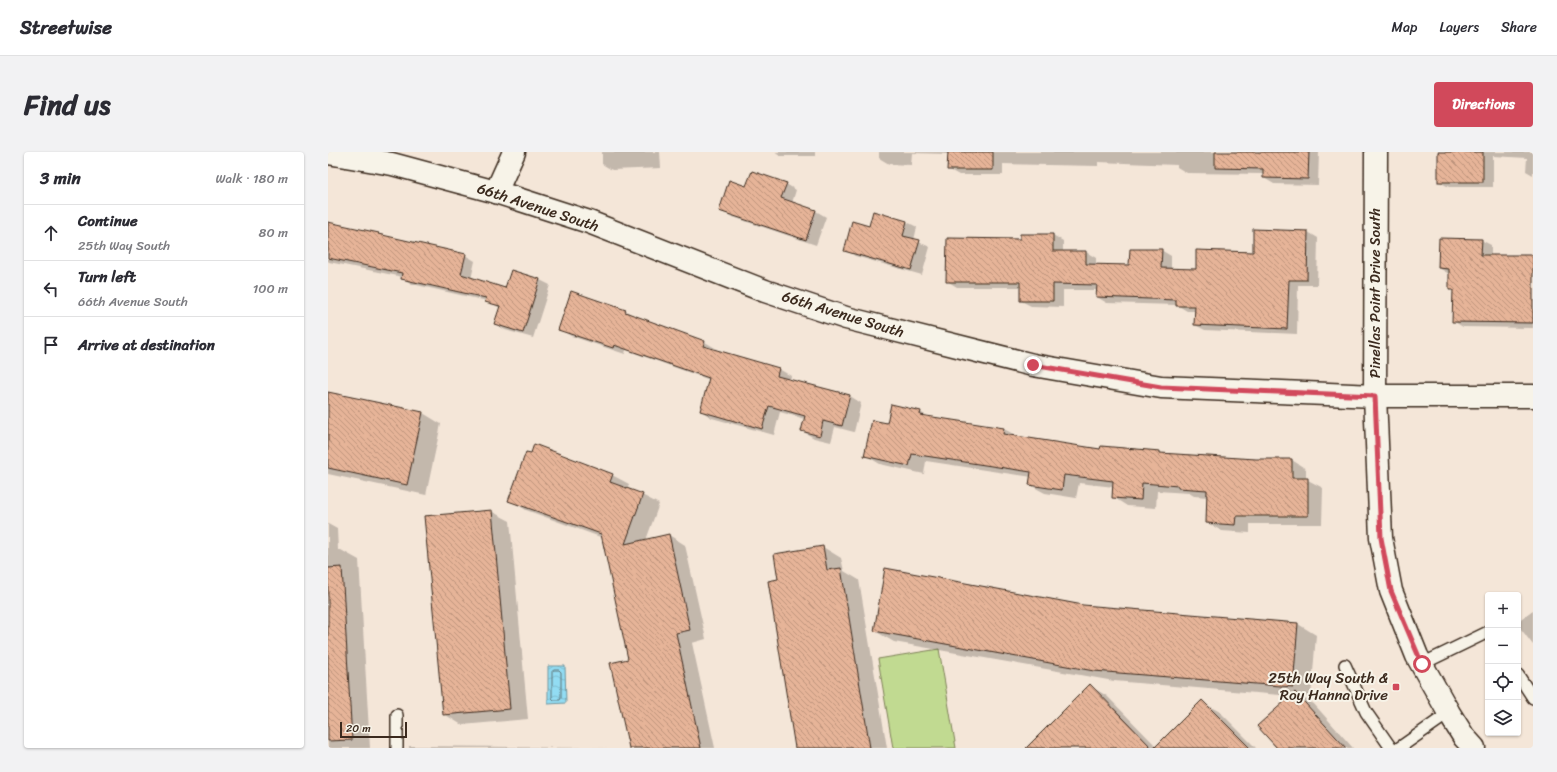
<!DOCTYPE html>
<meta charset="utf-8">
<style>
:root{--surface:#fff;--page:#f2f2f3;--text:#2b2b33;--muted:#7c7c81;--line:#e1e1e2;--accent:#d1495b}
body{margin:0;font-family:Sriracha,sans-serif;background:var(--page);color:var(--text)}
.controls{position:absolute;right:12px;bottom:12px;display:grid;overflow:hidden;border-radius:4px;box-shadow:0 1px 3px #0004}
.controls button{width:36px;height:36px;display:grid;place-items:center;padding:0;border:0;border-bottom:1px solid var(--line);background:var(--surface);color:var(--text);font:20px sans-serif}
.scale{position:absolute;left:12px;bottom:10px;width:67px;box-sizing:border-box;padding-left:4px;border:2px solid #3b2a1e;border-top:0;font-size:11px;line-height:14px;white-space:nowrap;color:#3b2a1e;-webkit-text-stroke:3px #f7f3e8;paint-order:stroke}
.stop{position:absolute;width:12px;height:12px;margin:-9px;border:3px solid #d1495b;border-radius:50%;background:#fff}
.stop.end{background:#d1495b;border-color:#fff;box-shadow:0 1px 4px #0008}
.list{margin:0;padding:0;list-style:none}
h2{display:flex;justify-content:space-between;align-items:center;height:52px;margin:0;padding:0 16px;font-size:17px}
h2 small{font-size:13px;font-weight:400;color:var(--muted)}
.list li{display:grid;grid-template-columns:26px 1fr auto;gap:12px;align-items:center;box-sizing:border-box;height:56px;padding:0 16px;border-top:1px solid var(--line)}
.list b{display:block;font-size:15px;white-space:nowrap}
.list p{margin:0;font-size:13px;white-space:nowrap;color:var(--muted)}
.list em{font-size:13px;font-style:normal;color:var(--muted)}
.icon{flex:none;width:22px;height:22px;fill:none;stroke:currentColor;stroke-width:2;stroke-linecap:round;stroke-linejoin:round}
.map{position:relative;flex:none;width:1205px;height:596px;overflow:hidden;border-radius:4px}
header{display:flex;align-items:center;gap:24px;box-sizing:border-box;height:56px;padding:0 20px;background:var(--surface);border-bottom:1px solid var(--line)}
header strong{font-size:19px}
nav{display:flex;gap:22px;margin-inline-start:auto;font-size:14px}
.intro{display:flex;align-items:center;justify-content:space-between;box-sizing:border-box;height:96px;padding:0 24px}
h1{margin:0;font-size:28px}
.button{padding:10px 18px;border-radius:4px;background:var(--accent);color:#fff;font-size:14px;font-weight:700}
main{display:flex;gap:24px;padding:0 24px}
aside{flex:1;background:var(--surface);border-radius:4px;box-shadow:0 1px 3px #0004}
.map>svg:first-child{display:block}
.pitch{fill:#c1da91;stroke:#7e8258}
.water{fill:url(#water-waves);stroke:#6f959e}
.shadow{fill:#0003}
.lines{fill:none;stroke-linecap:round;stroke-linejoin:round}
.shore{stroke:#5e7173;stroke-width:1}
.building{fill:url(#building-back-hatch);stroke:#3b2a1e}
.service-casing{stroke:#3b2a1e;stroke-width:14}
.minor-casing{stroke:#3b2a1e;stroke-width:25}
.tertiary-casing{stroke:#3b2a1e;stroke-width:25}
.service{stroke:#f7f3e8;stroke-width:11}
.minor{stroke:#f7f3e8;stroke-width:22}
.tertiary{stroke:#f7f3e8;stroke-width:22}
.route{stroke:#d1495b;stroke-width:5}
.poi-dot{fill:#d1495b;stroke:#f7f3e8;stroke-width:1.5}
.labels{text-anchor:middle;stroke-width:4;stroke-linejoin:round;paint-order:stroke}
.street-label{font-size:15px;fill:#3b2a1e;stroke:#f7f3e8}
.poi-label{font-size:15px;fill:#3b2a1e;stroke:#f7f3e8;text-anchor:end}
</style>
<header>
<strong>Streetwise</strong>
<nav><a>Map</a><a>Layers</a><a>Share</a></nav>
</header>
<div class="intro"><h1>Find us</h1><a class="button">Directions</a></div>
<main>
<aside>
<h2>3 min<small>Walk · 180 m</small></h2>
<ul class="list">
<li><svg class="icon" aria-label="ahead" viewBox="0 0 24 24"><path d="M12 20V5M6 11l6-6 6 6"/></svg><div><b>Continue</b><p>25th Way South</p></div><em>80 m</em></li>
<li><svg class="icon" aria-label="left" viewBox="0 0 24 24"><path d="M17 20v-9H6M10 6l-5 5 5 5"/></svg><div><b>Turn left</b><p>66th Avenue South</p></div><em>100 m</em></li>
<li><svg class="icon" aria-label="arrive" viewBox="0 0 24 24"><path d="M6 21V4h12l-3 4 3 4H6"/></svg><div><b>Arrive at destination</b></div></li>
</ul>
</aside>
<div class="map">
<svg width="1205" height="596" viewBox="0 0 1205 596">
<defs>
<pattern id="water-waves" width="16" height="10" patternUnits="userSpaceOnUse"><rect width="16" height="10" fill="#92dcf3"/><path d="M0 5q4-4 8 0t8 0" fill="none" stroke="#7fbdd0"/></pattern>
<pattern id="building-back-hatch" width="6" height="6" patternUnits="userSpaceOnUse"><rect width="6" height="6" fill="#e6b498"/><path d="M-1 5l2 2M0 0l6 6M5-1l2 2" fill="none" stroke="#bc937b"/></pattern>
</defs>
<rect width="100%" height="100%" fill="#f4e6d8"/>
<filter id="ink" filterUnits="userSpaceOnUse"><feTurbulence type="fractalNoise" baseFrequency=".025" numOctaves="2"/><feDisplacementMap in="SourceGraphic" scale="8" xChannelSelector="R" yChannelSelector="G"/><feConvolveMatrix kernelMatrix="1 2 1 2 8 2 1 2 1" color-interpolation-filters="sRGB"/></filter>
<g filter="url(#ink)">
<!-- pitch -->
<polygon class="pitch" points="611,497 628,596 565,596 550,507"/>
<!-- water -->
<polygon class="water" points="220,514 237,514 238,551 220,552"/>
<!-- shadow -->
<g class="shadow">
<polygon points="274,0 332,0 333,16 284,18 274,12"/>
<polygon points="446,0 487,0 487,4 452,4"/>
<polygon points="551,0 991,0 990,33 946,32 936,26 936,22 859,21 849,15 849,13 770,10 770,14 675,12 675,23 631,23 620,17 621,2 584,1 583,13 561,12 551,6"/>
<polygon points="1111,0 1205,0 1205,23 1198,19 1199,6 1165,4 1165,35 1121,35 1111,30"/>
<polygon points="458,32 468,38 464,51 488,59 498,65 488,93 402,64 392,59 419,36"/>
<polygon points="546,60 579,70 589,75 586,88 602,95 594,123 527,104 517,98 542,75"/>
<polygon points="0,71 50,82 55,84 137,103 147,109 143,127 178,137 212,128 222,133 205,186 177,178 167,172 172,156 159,149 84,132 74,126 75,125 1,110 0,109"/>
<polygon points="926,78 980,80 990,86 989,133 970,133 969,182 877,178 867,173 868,159 859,159 849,153 779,151 769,145 770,138 735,138 735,155 703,154 693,149 693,135 629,135 619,129 693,88 725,83 735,89 735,100 758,100 768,106 768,113 802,114 833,98 843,104 843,118 869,118 926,101"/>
<polygon points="1153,88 1163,93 1163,104 1205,104 1205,176 1135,175 1125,169 1126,140 1122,137 1121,122 1111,116"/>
<polygon points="244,140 298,159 310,166 377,190 389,197 388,199 451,217 463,224 462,228 522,244 533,251 526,280 507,275 503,290 486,286 474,279 477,267 452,260 446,283 384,266 373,259 382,228 298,198 297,202 243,184 231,177"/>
<polygon points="0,241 95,261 113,272 98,343 0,322"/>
<polygon points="592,260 601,265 676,277 691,285 773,298 832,300 836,303 928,308 964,308 978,317 978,327 995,336 994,372 922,372 922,381 894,379 879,371 880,345 866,344 861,341 829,339 828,356 799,354 785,345 786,335 751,331 748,346 717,341 702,333 704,325 598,309 596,322 552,312 537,303 559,272"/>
<polygon points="284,323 301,332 299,337 314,343 331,352 318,388 341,383 357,393 378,487 364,491 387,596 302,596 302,508 275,386 198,358 182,348"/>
<polygon points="163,359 182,369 200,567 134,573 116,562"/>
<polygon points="0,372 9,377 10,398 13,398 31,408 42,596 0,596"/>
<polygon points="495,395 513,406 516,419 531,428 559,596 468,596 451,428"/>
<polygon points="755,454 970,472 988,483 983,545 972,544 986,552 1025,596 950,596 965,544 786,529 566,490 547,479"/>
<polygon points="1205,458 1205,493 1190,473 1190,469"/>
<polygon points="762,534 779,544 829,595 874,550 892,560 928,596 700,596"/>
<polygon points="81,594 281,596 81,596"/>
</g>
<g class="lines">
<!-- shore -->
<polygon class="shore" points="226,518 231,518 233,520 233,546 232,548 226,548 224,546 224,520"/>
</g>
<!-- building -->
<g class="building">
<polygon points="620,0 665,0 665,18 619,18"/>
<polygon points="887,0 981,0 980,27 935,26 935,17 887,16"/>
<rect x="1110" y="0" width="45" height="30"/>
<polygon points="424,19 459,31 453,46 488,58 478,88 391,59 401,28 418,34"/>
<polygon points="545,59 579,69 575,84 592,88 583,118 516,99 524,69 541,74"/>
<polygon points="0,70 51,81 50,82 138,102 133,122 177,136 183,118 212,127 195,181 166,172 172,154 157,150 158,146 73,127 74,121 0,106"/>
<polygon points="925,77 980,79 979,128 961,128 959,177 866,173 867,154 848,154 848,148 768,145 769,133 725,132 725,149 692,149 692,130 618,130 619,86 692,87 692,82 725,82 725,99 758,99 758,112 801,113 802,97 834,97 833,116 868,117 868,98 925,100"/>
<polygon points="1111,86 1154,87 1153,103 1205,103 1205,171 1124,170 1125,138 1121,138 1121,117 1110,116"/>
<polygon points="243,139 298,158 297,160 377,189 375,194 451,216 449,224 522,243 514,274 495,269 492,284 473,279 477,264 441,254 434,277 372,259 381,226 286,193 285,196 230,178"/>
<polygon points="0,240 95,260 79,333 0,316"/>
<polygon points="563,252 593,259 592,263 676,276 675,282 772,297 773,294 832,299 832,301 928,307 964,307 964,326 980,326 980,364 908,364 907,373 878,371 879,338 850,336 850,334 814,331 813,348 784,346 785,329 736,323 734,338 701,333 703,320 584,302 581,314 536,304 544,268 559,271"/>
<polygon points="206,292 285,322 282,330 315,342 297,392 341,382 362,478 348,481 373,596 301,596 282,511 300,507 273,382 180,349 198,300 203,301"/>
<polygon points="164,358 182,557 115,563 96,364"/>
<polygon points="495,394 499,418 513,416 542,596 467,596 440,429 450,427 446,402"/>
<polygon points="14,415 24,588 0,589 0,416"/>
<polygon points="557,416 755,453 970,471 965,535 766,519 546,479"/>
<polygon points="762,532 824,596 698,596"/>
<polygon points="967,540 1018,596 949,596 929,574"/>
<polygon points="874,548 922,596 826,596"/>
</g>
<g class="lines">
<!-- service casing -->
<g class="service-casing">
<g id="service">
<polyline points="1094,512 1160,480"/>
<polyline points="1017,513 1038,560 1063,596"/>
<polyline points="1190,523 1205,546"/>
<polyline points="69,563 69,596"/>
<polyline points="1071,596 1121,561"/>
</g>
</g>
<!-- minor casing -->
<g class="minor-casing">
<polyline id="minor" points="168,40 186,0"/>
</g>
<!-- tertiary casing -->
<g class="tertiary-casing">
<g id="tertiary">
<polyline points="1048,0 1047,244 1053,386 1063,439 1089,504 1121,561 1136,585 1146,596"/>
<polyline points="0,1 64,12 168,40 261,70 437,139 518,166 705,213 833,235 1047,244 1205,244"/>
</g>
</g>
<!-- service -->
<use href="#service" class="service"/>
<!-- minor -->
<use href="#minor" class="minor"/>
<!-- tertiary -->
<use href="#tertiary" class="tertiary"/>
</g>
</g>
<g class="lines" filter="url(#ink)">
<!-- route -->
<polyline class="route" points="705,213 833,235 1047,244 1053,386 1063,439 1094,512"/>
</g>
<!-- markers -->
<rect class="poi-dot" x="1064" y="531" width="8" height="8" rx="2"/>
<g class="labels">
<!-- street labels -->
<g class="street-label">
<text transform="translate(210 55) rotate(18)" y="5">66th Avenue South</text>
<text transform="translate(1047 141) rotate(-90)" y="5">Pinellas Point Drive South</text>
<text transform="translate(515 162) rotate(17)" y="5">66th Avenue South</text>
</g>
<!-- poi labels -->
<g class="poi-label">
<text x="1060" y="531">25th Way South &amp;<tspan x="1060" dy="17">Roy Hanna Drive</tspan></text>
</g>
</g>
</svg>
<div class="controls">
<button>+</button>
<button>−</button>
<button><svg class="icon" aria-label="locate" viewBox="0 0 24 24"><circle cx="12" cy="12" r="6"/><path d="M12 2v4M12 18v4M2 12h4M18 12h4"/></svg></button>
<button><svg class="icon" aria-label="layers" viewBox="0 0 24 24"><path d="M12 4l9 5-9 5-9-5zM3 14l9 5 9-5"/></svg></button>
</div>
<div class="scale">20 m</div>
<div class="stop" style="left:1094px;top:512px"></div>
<div class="stop end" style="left:705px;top:213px"></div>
</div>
</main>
